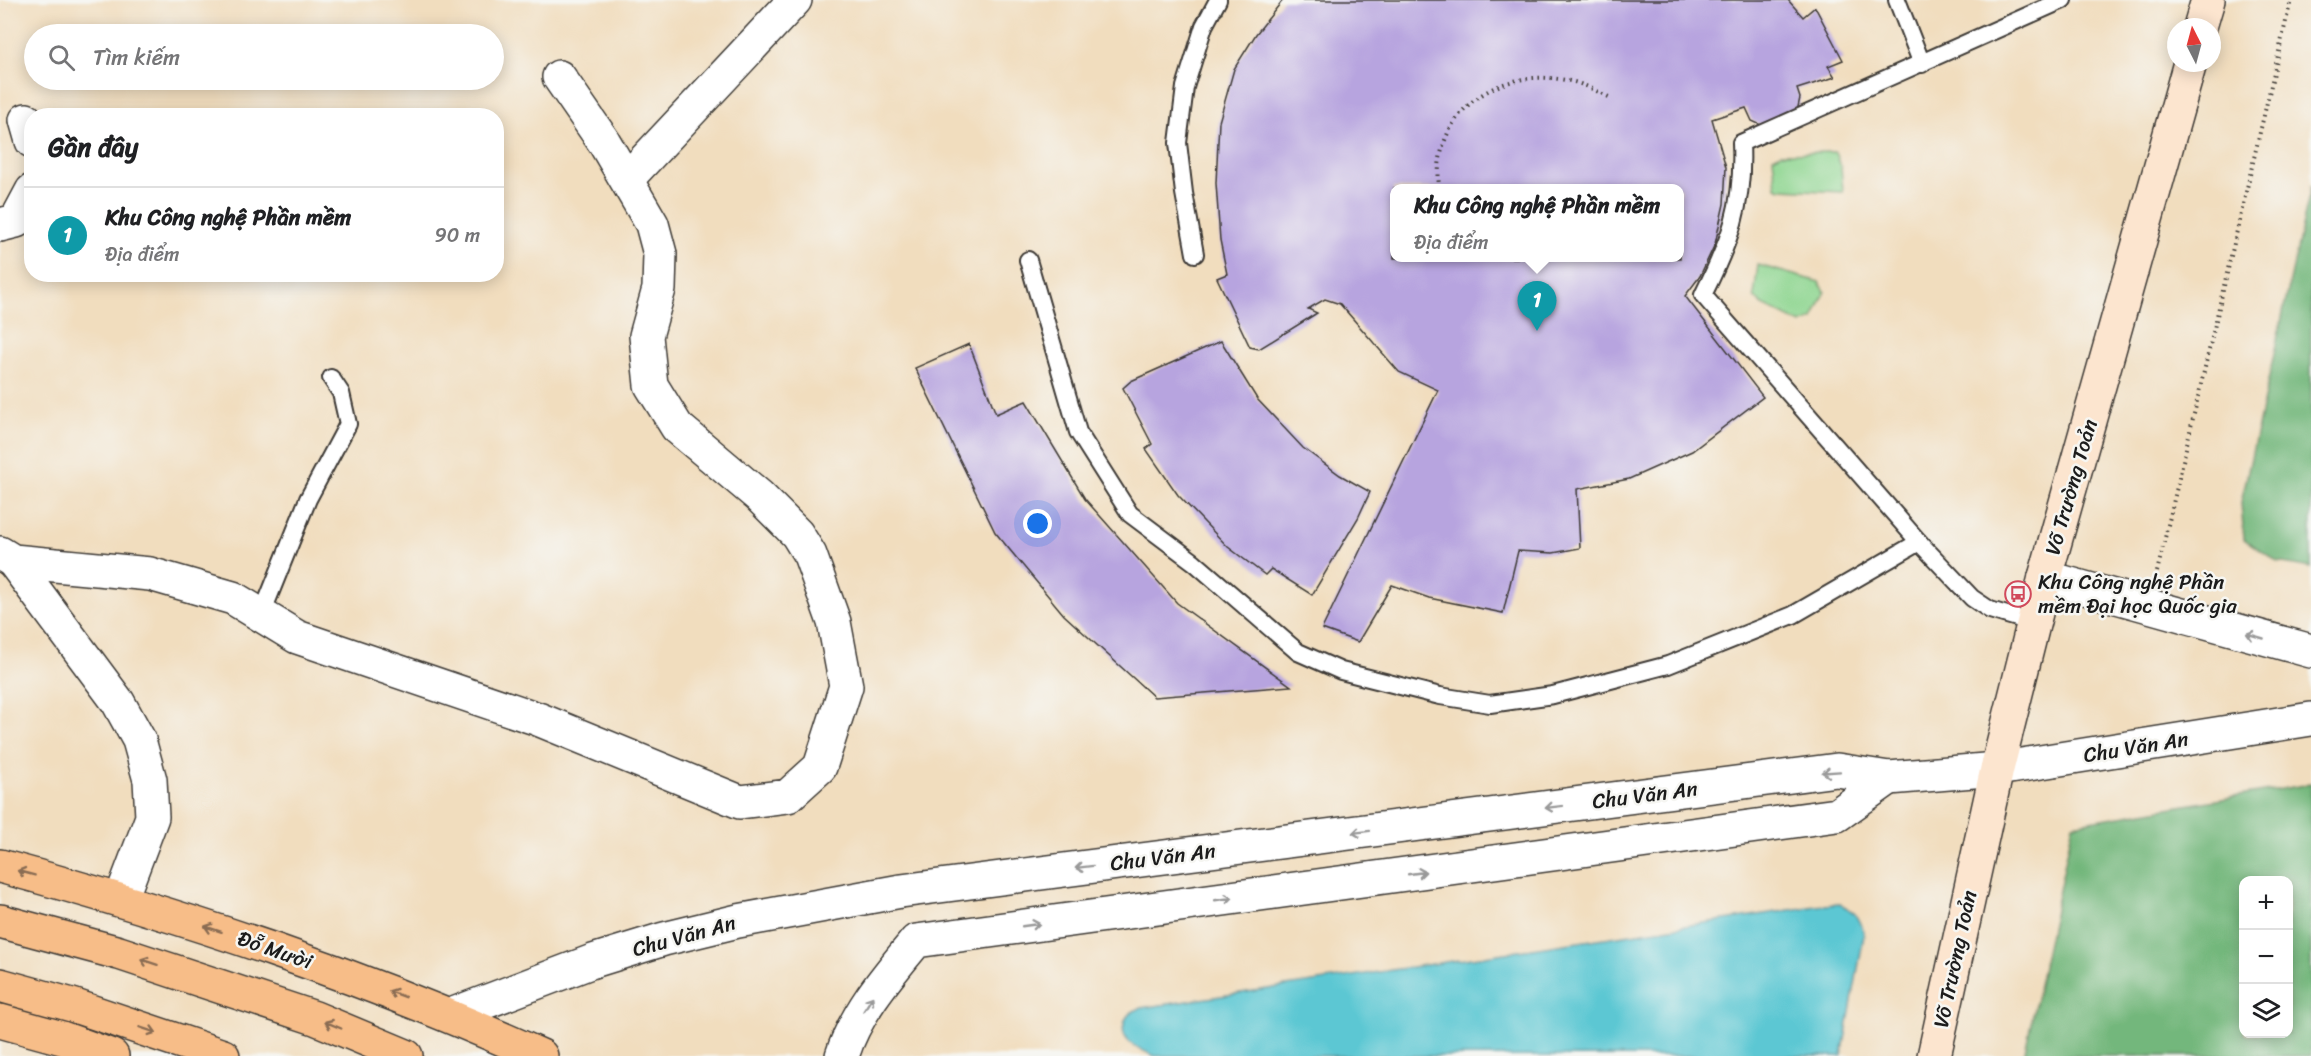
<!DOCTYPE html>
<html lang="vi">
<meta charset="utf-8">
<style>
:root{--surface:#fff;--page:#f6f6f6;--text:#202124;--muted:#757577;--line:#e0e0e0;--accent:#7c3aed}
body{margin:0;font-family:Sriracha,sans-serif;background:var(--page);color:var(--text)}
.controls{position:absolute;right:18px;bottom:18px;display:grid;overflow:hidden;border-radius:12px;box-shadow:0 3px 15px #0003}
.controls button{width:54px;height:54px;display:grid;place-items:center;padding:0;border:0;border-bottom:2px solid var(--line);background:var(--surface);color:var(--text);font:30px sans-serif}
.compass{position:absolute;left:2167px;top:18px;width:54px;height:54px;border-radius:50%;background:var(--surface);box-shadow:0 3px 15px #0003;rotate:354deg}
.you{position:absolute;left:1038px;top:524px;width:21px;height:21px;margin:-15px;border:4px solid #fff;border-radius:50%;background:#1a73e8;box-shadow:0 0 0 9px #1a73e833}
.badge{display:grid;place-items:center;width:39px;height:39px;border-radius:50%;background:var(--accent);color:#fff;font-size:20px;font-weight:700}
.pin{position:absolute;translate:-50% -50px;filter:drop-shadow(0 2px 3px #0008)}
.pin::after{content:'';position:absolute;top:32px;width:21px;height:18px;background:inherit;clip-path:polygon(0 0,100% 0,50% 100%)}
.popup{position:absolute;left:1390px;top:184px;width:294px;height:78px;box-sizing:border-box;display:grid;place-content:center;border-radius:12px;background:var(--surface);filter:drop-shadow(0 2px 4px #0005);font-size:20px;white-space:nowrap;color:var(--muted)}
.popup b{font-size:22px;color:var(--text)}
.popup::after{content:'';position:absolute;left:50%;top:100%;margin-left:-12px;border:12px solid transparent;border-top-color:var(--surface)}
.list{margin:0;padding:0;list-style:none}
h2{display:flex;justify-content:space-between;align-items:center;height:78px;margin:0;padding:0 24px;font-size:26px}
h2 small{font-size:20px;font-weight:400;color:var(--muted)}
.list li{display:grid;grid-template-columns:39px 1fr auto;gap:18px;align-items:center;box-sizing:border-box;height:96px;padding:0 24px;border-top:2px solid var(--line)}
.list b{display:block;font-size:22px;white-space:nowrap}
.list p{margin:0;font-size:20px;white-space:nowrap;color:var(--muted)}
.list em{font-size:20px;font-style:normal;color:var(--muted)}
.icon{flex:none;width:33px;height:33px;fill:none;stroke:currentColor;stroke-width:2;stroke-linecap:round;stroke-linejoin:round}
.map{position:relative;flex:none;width:2311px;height:1056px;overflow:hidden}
.search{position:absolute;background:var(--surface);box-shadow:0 3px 15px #0003;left:24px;top:24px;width:480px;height:66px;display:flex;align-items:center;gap:15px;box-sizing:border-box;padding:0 21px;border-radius:33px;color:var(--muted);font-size:22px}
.panel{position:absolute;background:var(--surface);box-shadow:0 3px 15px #0003;left:24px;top:108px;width:480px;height:174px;border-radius:24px}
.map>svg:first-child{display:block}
.green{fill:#8fd691;stroke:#567956;stroke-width:1.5}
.forest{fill:#73b77b;stroke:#486a4c;stroke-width:1.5;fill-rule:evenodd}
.water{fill:#5bc7d3;stroke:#3c7278;stroke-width:1.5}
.building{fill:#b7a4df;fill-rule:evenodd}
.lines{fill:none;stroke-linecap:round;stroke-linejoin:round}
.lane-casing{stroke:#3c3934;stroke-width:20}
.street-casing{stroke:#3c3934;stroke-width:36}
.secondary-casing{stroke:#3c3934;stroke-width:36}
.highway-casing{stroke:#3c3934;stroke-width:36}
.path{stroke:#3c3934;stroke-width:4;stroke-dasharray:1.5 4.5;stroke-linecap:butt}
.lane{stroke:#fff;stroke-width:16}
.street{stroke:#fff;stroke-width:33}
.secondary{stroke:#fce5cf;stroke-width:33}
.highway{stroke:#f7bd88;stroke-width:33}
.oneway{stroke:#999}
.oneway2{stroke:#8a6c52}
.labels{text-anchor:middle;stroke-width:5;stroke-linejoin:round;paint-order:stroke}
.street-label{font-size:21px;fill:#1c1c1c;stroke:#f6f6f2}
.poi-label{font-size:21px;fill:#1c1c1c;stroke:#f6f6f2;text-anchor:start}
</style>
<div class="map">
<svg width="2311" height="1056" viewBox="0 0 2311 1056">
<rect width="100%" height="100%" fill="#f6f6f2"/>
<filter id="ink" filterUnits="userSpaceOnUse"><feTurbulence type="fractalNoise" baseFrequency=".0167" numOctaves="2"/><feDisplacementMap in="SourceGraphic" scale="12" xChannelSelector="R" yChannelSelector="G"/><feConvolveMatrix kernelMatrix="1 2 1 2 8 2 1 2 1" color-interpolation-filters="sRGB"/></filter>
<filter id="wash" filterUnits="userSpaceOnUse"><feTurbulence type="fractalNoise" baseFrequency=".008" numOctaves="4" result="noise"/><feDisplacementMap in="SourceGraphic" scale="24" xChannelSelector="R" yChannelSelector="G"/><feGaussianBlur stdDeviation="1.35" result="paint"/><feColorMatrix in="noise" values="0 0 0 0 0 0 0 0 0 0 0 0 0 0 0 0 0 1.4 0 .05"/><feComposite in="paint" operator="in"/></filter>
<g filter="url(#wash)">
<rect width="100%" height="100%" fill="#f1ddbe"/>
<!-- green -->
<g class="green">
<polygon points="1836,152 1841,167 1843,192 1781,189 1776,187 1773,157 1781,153"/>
<polygon points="1758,265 1819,282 1825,291 1813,319 1801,324 1761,304 1754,296"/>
</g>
<!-- forest -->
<g class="forest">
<polygon points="2311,186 2311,568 2278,562 2244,539 2241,503"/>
<path d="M2311,784V1056H2024L2073,824ZM2244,880H2288V1034H2244Z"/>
</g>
<!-- water -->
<path class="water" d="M1840,904C1856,912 1861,918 1864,935L1842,1056H1155C1142,1050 1119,1043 1124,1024C1126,1014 1133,1011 1141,1008L1823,905Z"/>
<g id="blocks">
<!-- building -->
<g class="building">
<path d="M1283,0H1788L1803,17L1815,7L1843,60L1828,66L1835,77L1797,89L1800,98L1796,116L1763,126L1752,121L1746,108L1712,119L1726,167L1724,204L1715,244L1700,276L1685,296L1763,397L1692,451L1629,479L1577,489L1580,548L1553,553L1518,551L1503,613L1429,598L1392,585L1358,642L1322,629L1438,390L1399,372L1340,304L1325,299L1308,309L1317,313L1259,349L1250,347L1217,278L1227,274L1220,240L1216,183L1219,122L1234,69L1256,34ZM1394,188H1680V258H1394Z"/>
<polygon points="1221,341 1257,399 1303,448 1340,475 1370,492 1358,518 1312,595 1271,569 1265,575 1228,547 1178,495 1146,449 1152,444 1123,388 1131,381"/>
<polygon points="969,344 996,414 1026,401 1085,499 1177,603 1291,686 1154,697 1064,615 995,532 915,368"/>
</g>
</g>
</g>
<g filter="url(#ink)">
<use href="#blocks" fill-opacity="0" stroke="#3c3934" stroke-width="1.5"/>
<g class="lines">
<!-- lane casing -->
<g class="lane-casing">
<g id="lane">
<polyline points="1897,0 1922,64"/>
<polyline points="1195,254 1184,193 1178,143 1185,87 1204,26 1218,0"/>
<polyline points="1028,260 1078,432 1130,514 1194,562 1298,652 1341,671 1440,696 1490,704 1553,695 1668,665 1793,615 1919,542"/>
<polyline points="261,616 308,499 348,424 341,393 331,378"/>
<path d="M2034,623L1990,610L1972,598L1919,542L1703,295C1730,241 1744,205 1741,143L2063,0"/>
</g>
</g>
<!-- street casing -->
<g class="street-casing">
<g id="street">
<polyline points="26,120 32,141"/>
<polyline points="627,179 795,0"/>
<polyline points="0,225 16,221 32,191"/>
<polyline points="0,553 13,561 150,574 233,598 297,637 538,719 740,802 788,796 820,767 846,686 834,622 810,555 797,534 759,496 677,427 651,385 646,336 659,289 660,254 652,224 604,142 559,77"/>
<polyline points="13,561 118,702 139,740 150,780 152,817 121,899"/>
<polyline points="2045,577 2311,651"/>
<polyline points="451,1015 593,961 664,939 738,921 901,891 1837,770 1889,778 1997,769 2311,719"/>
<path d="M842,1056C856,1012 887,976 916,941L1837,815L1889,778"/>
</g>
</g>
<!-- secondary casing -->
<g class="secondary-casing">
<g id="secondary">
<polyline points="2200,27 2208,0"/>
<polyline points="1934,1056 1997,769 2045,577 2190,63"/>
</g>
</g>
<!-- highway casing -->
<g class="highway-casing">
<g id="highway">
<path d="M0,866C187,917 364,976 541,1056"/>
<polyline points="0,921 119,953 315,1018 406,1056"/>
<polyline points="0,985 72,1005 223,1056"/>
<polyline points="0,1021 62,1038 112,1056"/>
</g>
</g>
<!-- path -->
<g class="path">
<path d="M1439,188C1432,110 1500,63 1574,82C1586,85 1598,92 1609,97"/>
<polyline points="2157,572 2291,0"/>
</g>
<!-- lane -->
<use href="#lane" class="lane"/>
<!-- street -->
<use href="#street" class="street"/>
<!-- secondary -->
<use href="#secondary" class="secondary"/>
<!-- highway -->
<use href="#highway" class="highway"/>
</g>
<!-- one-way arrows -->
<defs><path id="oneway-shaft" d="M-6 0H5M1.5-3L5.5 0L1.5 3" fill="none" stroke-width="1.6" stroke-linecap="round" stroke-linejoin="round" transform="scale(1.5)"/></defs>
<g class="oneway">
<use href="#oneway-shaft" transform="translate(2255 636) rotate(-164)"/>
<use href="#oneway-shaft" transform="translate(1831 772) rotate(176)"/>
<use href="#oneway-shaft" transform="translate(1554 807) rotate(173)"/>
<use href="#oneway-shaft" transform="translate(1361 832) rotate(173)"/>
<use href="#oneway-shaft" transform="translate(1084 867) rotate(173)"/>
<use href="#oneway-shaft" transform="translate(1417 873) rotate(-8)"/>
<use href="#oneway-shaft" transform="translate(1224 899) rotate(-8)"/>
<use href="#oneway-shaft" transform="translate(1031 925) rotate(-8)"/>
<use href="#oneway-shaft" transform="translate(868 1004) rotate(-58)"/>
</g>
<g class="oneway2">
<use href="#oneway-shaft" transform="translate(26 873) rotate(-165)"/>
<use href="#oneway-shaft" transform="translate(213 929) rotate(-162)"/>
<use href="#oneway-shaft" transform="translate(149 962) rotate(-162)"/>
<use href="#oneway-shaft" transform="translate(397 994) rotate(-159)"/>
<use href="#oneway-shaft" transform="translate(333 1025) rotate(-157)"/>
<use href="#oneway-shaft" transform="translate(148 1030) rotate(18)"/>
</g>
</g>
<!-- icons -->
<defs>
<g id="bus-ring" transform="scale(1.35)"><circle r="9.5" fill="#f6f6f2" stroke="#d1495b" stroke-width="1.5"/><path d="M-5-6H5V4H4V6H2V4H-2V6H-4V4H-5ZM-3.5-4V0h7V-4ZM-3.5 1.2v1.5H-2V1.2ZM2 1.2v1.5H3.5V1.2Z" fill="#d1495b"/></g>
</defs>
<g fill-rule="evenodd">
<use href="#bus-ring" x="2018" y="594"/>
</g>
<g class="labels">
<!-- street labels -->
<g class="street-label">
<text transform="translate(2071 487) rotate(-74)" y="7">Võ Trường Toản</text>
<text transform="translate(2136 747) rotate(-9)" y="7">Chu Văn An</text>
<text transform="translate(1645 795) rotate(-7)" y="7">Chu Văn An</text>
<text transform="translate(1163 857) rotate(-7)" y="7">Chu Văn An</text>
<text transform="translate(684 936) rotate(-15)" y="7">Chu Văn An</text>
<text transform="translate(275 950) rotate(19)" y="7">Đỗ Mười</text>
<text transform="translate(1955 959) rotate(-78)" y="7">Võ Trường Toản</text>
</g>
<!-- poi labels -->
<g class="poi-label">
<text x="2038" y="589">Khu Công nghệ Phần<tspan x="2038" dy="24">mềm Đại học Quốc gia</tspan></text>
</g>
</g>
</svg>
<div class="controls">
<button>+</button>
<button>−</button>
<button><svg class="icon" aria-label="layers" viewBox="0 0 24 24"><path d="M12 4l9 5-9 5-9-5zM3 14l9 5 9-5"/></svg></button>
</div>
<svg class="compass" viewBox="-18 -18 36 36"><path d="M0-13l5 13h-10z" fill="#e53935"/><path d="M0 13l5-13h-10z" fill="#757577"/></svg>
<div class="you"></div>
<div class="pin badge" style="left:1537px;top:331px;background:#0f9aa8">1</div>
<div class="popup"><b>Khu Công nghệ Phần mềm</b>Địa điểm</div>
<div class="search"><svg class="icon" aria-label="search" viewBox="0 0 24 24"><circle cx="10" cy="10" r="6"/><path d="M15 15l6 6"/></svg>Tìm kiếm</div>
<section class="panel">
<h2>Gần đây<small></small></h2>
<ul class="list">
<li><span class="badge" style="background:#0f9aa8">1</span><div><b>Khu Công nghệ Phần mềm</b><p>Địa điểm</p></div><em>90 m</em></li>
</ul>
</section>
</div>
